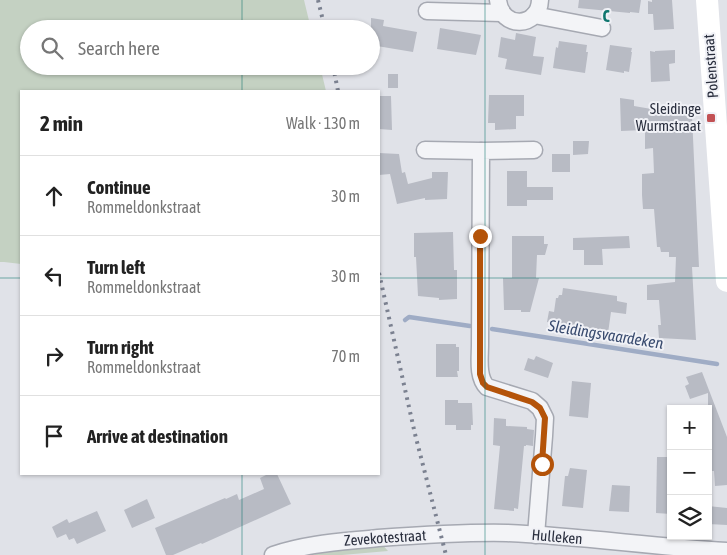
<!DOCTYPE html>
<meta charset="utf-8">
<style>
:root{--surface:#fff;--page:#f2f2f2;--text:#222;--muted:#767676;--line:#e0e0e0}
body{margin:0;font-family:"Asap Condensed",sans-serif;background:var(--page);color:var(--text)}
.controls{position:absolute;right:15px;bottom:15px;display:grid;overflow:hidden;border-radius:0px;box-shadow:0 1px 4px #0004}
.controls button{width:45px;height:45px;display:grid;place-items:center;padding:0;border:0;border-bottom:1px solid var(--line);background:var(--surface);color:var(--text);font:25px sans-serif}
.stop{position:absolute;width:15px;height:15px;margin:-11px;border:4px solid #b45309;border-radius:50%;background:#fff}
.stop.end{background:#b45309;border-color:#fff;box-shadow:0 1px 5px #0008}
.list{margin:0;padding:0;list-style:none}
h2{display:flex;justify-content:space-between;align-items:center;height:65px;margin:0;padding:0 20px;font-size:21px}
h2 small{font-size:16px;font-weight:400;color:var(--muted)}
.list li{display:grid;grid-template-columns:32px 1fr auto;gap:15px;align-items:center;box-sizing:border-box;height:80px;padding:0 20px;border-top:1px solid var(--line)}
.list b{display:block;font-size:19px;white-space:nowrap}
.list p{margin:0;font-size:16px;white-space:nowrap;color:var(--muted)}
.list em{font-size:16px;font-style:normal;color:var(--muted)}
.icon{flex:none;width:28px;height:28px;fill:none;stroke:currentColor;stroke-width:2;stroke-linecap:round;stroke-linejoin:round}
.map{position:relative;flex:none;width:727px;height:555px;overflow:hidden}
.search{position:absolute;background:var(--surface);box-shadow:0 1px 4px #0004;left:20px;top:20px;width:360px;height:55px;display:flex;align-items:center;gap:12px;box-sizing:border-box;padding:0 18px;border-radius:28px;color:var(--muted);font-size:19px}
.panel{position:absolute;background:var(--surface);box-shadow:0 1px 4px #0004;left:20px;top:90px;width:360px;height:385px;border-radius:0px}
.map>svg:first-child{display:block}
.green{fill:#c4d1c2}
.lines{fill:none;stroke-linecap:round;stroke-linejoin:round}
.stream{stroke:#9facc5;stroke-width:4.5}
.building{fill:#b8bbc4}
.street-casing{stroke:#a6a9b2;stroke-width:19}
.street{stroke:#f3f4f7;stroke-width:16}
.secondary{stroke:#fff;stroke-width:22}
.rail{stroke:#7b8190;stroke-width:4;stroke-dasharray:2.5 5;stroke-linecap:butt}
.route{stroke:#b45309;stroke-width:6}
.grid{fill:none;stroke:#0f766e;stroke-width:1;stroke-opacity:0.55}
.poi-dot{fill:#c25154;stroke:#f0f1f6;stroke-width:2}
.labels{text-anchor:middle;stroke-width:4;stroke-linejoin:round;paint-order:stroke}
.street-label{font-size:15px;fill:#2a2f3e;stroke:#f0f1f6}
.poi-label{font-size:15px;fill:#2a2f3e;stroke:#f0f1f6;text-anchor:end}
.water-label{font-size:16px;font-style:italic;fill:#384a6e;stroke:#f0f1f6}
.grid-label{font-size:16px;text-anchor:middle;font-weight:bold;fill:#0f766e;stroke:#f0f1f6;stroke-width:4;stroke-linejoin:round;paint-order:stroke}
</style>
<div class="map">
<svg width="727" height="555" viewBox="0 0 727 555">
<rect width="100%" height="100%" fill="#e0e2e8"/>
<!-- green -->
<g class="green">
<polygon points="0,0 304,0 311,29 29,29 29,66 320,66 326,91 21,91 21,264 4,262 0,262"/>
<polygon points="381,543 388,551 342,555 287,555"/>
</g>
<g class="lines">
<!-- stream -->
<g class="stream">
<polyline points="405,320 409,317 470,326"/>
<polyline points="492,329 717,364"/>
</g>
</g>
<!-- building -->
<g class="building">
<polygon points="579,0 641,0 639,13 630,12 630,13 578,8"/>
<polygon points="652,0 672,0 674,29 654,30 653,14 648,14 648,1 652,2"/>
<polygon points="371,18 384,20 383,26 417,32 413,52 371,45"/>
<polygon points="440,28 481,35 476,55 437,49"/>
<polygon points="516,33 536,37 533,56 544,57 541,75 505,69 507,59 498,57 501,37 515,40"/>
<polygon points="559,41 587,45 586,52 588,52 585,73 553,68 556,47 558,48"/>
<polygon points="610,45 632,48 631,52 632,52 629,72 624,71 624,73 606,70"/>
<polygon points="675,50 675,63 669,64 670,81 651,82 650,51 655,52 655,51"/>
<rect x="388" y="74" width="10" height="14"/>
<polygon points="489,95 524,95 524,116 516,116 516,129 495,130 495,123 488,123"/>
<polygon points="379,96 391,96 392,130 379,129"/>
<polygon points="620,98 634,100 634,106 692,116 699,267 692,267 696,340 659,338 658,325 661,325 659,300 647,300 647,285 675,282 676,257 669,257 669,252 661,252 660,247 657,247 654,209 643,209 642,195 642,174 654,173 653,148 645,149 645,130 621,131"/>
<polygon points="573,141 589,141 588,154 573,155"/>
<polygon points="379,153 399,154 402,173 405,172 408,184 432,178 432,172 448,172 447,199 425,200 425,198 397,204 390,174 379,175"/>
<rect x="552" y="154" width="18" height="18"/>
<polygon points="507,171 527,171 527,187 553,187 553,200 527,200 527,206 507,206"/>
<polygon points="453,232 454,270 457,270 457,299 439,300 439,298 418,296 416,257 414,257 414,233"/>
<polygon points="512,236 544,236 544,244 548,244 545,255 537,255 536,278 539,278 530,312 521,312 521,310 504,310 503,278 512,278"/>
<polygon points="629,236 630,248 602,249 603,265 584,265 584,250 573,250 573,238"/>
<polygon points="563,288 617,296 617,301 627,303 626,314 611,312 608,333 557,325 557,324 547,322 549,311 554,312 556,298 558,298 559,295 562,295"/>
<polygon points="436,344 456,344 456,347 459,347 459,371 457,371 458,377 436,377"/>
<polygon points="536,356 553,363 548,378 524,370 528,358 534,360"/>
<polygon points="702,372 727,437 727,485 715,486 714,471 708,471 708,393 690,399 685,386 689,384 686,377"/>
<polygon points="572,381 591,383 588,418 569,416"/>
<polygon points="445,400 458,400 458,403 472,403 473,425 471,425 471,430 456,430 456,425 445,425"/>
<polygon points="494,418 506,419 506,426 527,427 527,429 534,430 533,446 526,445 526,446 524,446 518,509 514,508 514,511 494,509 500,446 493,445"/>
<polygon points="657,457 671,457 671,514 656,513"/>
<polygon points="570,468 587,470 583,508 562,506 565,476 568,476"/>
<polygon points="268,474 277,474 291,504 202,544 201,543 173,555 166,555 155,528 225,498 226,499 237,494 239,500 264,489 260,478"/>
<polygon points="612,485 630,486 629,512 609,511"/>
<polygon points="147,499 155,518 132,528 124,510"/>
<polygon points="708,506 727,508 727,525 708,524"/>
<polygon points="97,511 106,531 77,544 74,538 69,540 66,534 57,538 52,527 67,519 69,523"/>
</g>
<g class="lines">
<!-- street casing -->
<g class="street-casing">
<g id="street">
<path d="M498,0C501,30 539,28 540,0"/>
<polyline points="427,11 502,13"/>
<polyline points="534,15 602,28"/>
<polyline points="425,150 481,151"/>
<path d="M534,150L481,151L480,345C480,358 477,377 487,387L532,401L540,408L545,418L544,436L536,535"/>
<path d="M273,555C309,543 341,542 378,538C421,535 464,532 507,533C580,536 654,547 727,551"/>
</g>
</g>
<!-- street -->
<use href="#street" class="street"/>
<!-- secondary -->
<polyline class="secondary" points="707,0 727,281"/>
<!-- rail -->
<g class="rail">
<polyline points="318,0 325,29"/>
<polyline points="333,66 338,91"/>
<polyline points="379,273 415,434 446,555"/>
</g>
</g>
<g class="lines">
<!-- route -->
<polyline class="route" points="480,236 480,374 483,383 487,387 532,402 540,408 545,418 542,464"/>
</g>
<!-- grid -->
<path class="grid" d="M242,0V29M485,0V555M242,66V91M0,278H21M379,278H727M242,474V555"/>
<!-- markers -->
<rect class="poi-dot" x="706" y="113" width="10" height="10" rx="2.5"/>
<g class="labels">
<!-- street labels -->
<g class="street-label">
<text transform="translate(711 66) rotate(-94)" y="5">Polenstraat</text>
<text transform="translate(557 537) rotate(5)" y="5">Hulleken</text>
<text transform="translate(385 538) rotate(-4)" y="5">Zevekotestraat</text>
</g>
<!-- poi labels -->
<g class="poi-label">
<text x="701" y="114">Sleidinge<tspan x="701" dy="17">Wurmstraat</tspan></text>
</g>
<!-- water labels -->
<g class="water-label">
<text transform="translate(606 334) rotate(9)" y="6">Sleidingsvaardeken</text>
</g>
</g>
<g class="grid-label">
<text x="606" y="22">C</text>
</g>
</svg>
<div class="controls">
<button>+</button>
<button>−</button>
<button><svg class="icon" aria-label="layers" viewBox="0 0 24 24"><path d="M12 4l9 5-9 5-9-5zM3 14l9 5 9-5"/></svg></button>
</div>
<div class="stop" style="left:542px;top:464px"></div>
<div class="stop end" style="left:480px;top:236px"></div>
<div class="search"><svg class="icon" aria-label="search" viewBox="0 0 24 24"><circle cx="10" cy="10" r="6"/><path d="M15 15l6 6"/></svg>Search here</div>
<section class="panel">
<h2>2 min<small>Walk · 130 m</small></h2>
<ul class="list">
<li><svg class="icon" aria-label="ahead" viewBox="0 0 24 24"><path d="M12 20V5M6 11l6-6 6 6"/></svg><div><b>Continue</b><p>Rommeldonkstraat</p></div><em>30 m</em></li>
<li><svg class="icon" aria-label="left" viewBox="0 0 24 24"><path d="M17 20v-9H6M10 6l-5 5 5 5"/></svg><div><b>Turn left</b><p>Rommeldonkstraat</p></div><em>30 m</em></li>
<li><svg class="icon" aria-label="right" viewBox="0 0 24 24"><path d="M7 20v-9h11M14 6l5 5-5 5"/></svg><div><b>Turn right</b><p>Rommeldonkstraat</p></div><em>70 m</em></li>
<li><svg class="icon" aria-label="arrive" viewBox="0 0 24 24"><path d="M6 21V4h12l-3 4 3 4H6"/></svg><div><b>Arrive at destination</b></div></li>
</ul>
</section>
</div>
